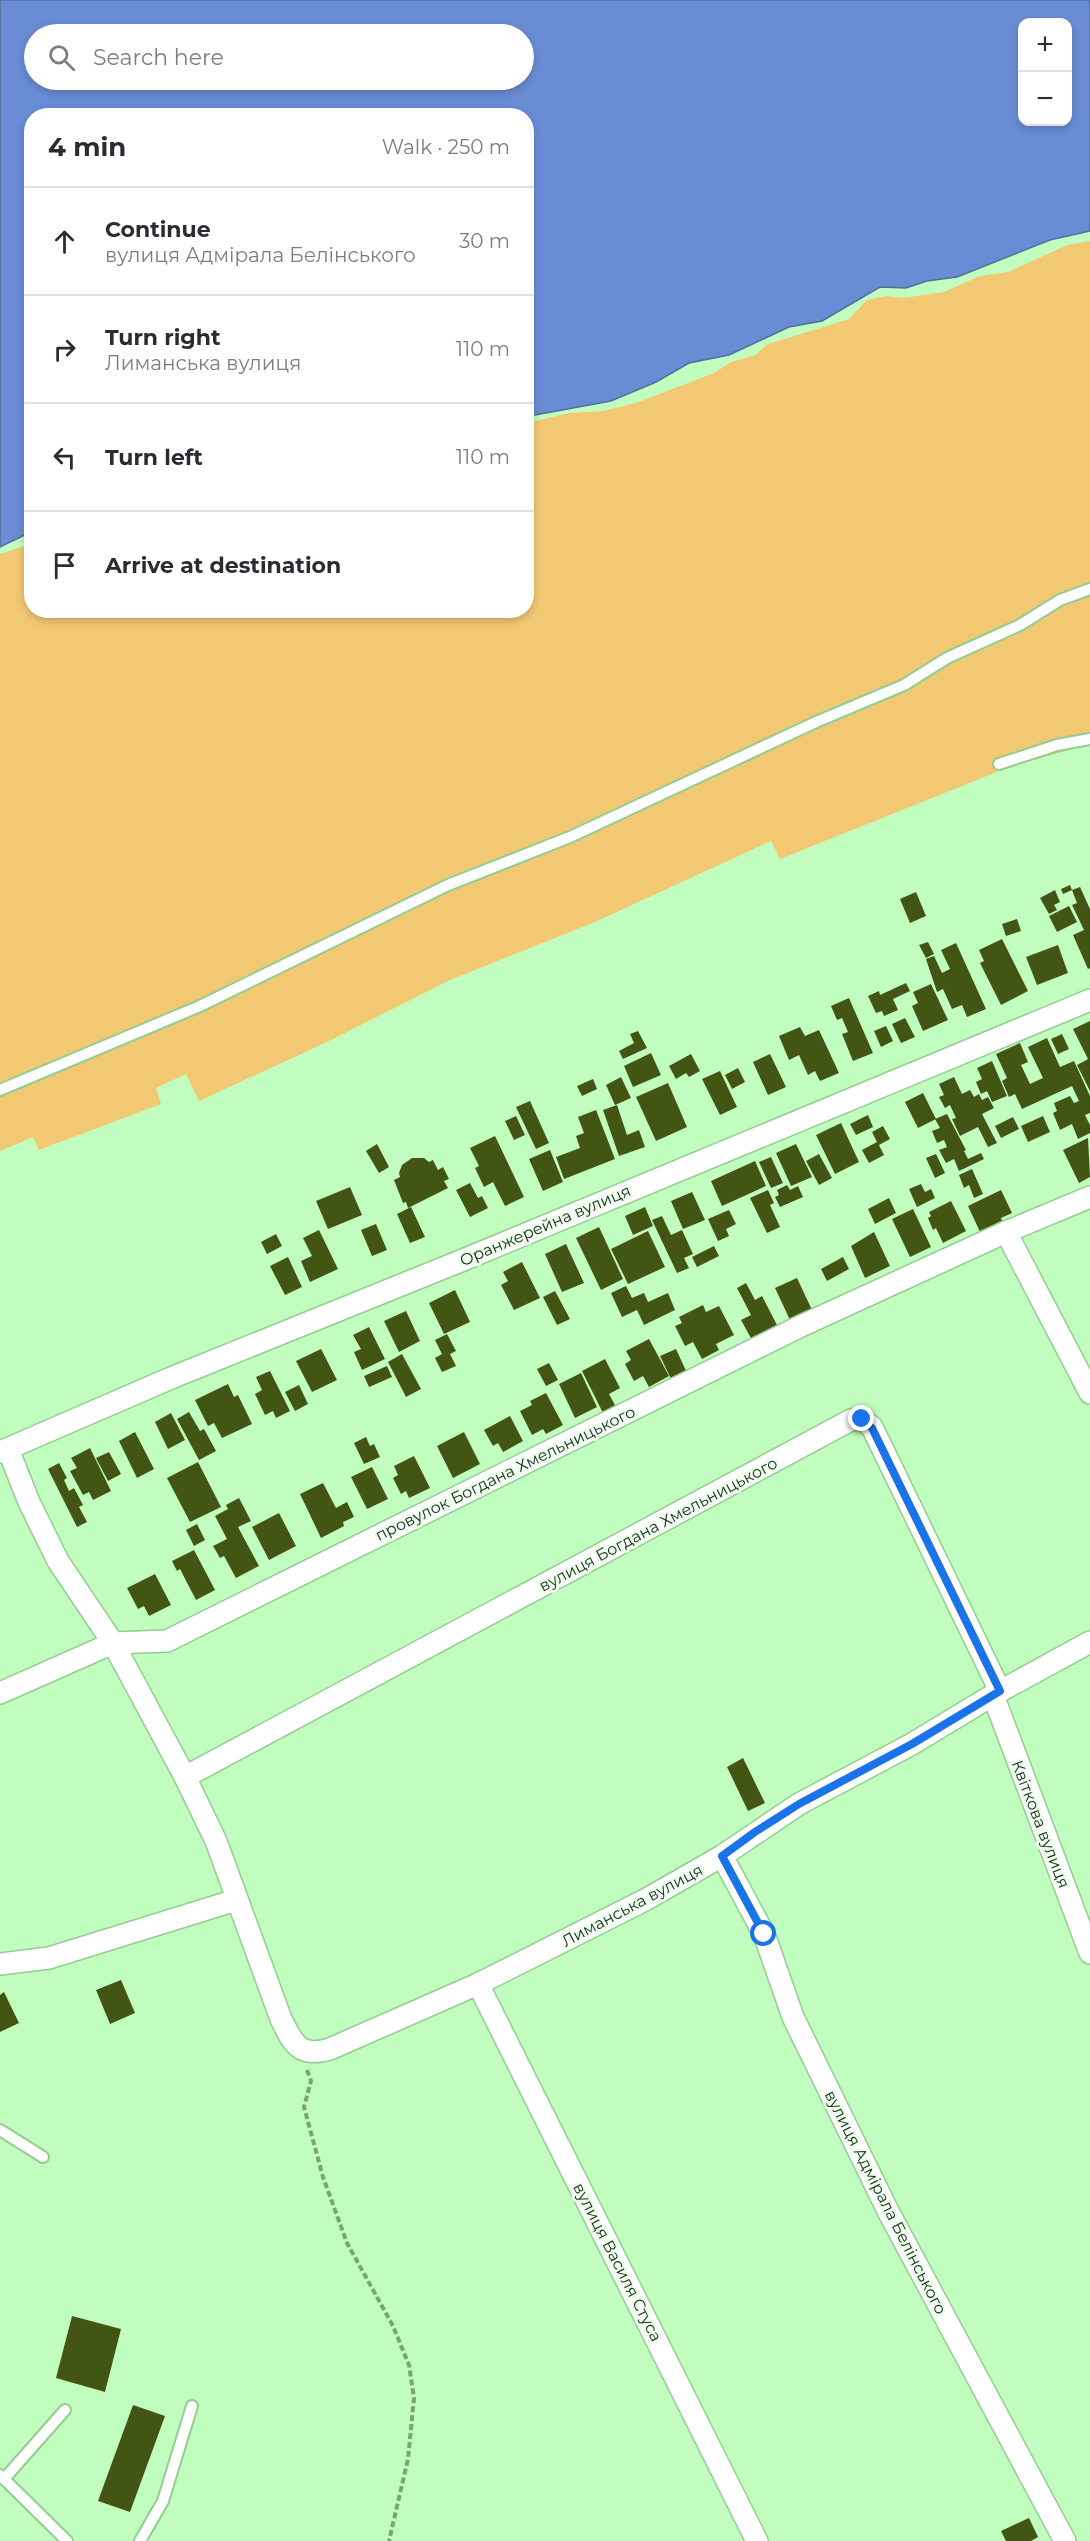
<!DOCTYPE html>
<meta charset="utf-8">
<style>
:root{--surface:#fff;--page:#f7f7f7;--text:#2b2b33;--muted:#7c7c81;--line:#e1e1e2}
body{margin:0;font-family:Montserrat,sans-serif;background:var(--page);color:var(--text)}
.controls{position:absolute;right:18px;top:18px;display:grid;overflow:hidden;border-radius:12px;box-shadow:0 3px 9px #0003}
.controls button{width:54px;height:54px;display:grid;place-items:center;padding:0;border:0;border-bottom:2px solid var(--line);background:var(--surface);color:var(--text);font:30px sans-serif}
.stop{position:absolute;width:18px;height:18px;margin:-14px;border:4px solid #1a73e8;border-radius:50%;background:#fff}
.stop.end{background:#1a73e8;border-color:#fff;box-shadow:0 2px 6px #0008}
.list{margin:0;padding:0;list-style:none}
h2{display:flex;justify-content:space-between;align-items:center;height:78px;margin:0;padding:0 24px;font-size:26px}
h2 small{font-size:20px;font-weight:400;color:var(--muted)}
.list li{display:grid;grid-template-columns:39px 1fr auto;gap:18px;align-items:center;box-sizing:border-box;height:108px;padding:0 24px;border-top:2px solid var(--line)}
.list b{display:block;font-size:22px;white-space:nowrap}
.list p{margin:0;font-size:20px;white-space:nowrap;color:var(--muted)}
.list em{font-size:20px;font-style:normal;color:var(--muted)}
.icon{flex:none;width:33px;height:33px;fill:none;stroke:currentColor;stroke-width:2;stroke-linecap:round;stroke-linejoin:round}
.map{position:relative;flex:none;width:1090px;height:2541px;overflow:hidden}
.search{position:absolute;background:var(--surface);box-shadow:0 3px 9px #0003;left:24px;top:24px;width:510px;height:66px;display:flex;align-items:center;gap:15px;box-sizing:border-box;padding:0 21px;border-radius:33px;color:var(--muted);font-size:22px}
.panel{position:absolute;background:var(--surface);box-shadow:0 3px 9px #0003;left:24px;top:108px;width:510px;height:510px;border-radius:24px}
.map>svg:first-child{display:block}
.green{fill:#f2c873}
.water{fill:#698cd4;stroke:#50709b;stroke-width:1.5;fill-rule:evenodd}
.building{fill:#435513}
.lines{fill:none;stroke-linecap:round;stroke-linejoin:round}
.lane-casing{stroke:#93cd91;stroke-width:14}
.street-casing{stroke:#93cd91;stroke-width:24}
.path{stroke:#78a476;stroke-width:4;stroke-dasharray:6 3;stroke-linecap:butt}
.lane{stroke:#fff;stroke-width:10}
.street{stroke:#fff;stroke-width:21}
.route{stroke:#1a73e8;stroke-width:8}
.labels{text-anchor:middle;stroke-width:6;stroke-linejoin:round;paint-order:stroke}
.street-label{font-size:16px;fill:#162d16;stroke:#f0fcf0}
</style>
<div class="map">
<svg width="1090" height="2541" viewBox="0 0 1090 2541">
<rect width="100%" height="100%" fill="#c1fdbf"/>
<!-- green -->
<polygon class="green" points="1090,241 1090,744 1012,766 780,859 771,841 595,922 450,980 327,1042 199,1101 186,1074 156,1088 161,1104 39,1150 33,1137 0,1151 0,554 31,544 32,610 526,610 527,423 569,413 603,411 636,403 714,373 731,362 755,355 768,344 849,319 867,300 887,296 903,298 944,292 980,276 1008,272 1067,245"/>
<!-- water -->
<path class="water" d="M0,0H1090V231L1050,240L957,277L927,281L906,288L880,287L822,321L789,327L729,355L689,363L656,382L611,401L535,415L526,413V116H32L31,532L0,547ZM1022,22H1068V122H1022ZM34,34H524V80H34Z"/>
<!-- building -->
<g class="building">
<polygon points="1070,885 1072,890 1080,887 1090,909 1090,968 1088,969 1073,935 1084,930 1072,905 1077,903 1072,890 1063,894 1061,889"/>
<polygon points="1055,890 1060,902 1054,905 1057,910 1049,914 1040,898"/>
<polygon points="916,892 926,916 910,923 900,899"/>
<polygon points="1069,906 1077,922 1057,932 1049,916"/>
<polygon points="1017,919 1021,931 1006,936 1002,924"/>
<polygon points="1002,939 1028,991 1001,1005 980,963 984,961 979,950"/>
<polygon points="928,942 934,954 926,958 919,945"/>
<polygon points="956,943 986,1009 967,1017 962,1005 952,1009 943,989 937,992 926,959 934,956 942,973 950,969 941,950"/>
<polygon points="1058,945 1068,973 1037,985 1026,957"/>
<polygon points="906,983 910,991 893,999 898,1010 884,1016 882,1011 876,1013 868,996 879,991 880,995"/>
<polygon points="931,984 948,1020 923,1031 912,1006 918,1003 913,992"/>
<polygon points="849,998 873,1053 853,1061 842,1034 848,1032 842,1018 837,1020 831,1006"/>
<polygon points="905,1018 915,1037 901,1043 892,1024"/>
<polygon points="1090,1021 1090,1091 1077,1065 1088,1059 1073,1029"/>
<polygon points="886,1026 893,1041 881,1047 874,1031"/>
<polygon points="800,1027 805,1036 819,1030 839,1073 820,1081 815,1071 808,1075 799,1055 789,1060 779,1036"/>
<polygon points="638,1031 647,1048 623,1059 619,1051 634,1043 630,1034"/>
<polygon points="1062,1034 1069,1049 1058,1054 1051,1039"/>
<polygon points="1047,1038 1060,1067 1074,1061 1090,1096 1090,1113 1085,1115 1090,1125 1090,1133 1078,1139 1072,1124 1060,1130 1053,1113 1057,1111 1054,1103 1070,1096 1074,1103 1079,1101 1072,1086 1022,1109 1015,1094 1009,1097 1002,1081 1007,1078 996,1054 1020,1043 1028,1062 1021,1065 1030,1084 1043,1078 1028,1047"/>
<polygon points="651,1053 661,1075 633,1087 624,1066"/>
<polygon points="691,1054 700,1071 689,1077 686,1073 676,1079 669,1066"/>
<polygon points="770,1054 786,1087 768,1095 753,1062"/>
<polygon points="992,1061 1007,1096 992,1102 987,1091 981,1094 976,1082 982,1079 977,1068"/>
<polygon points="738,1068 745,1082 732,1089 725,1075"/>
<polygon points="720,1071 737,1107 720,1115 702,1079"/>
<polygon points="621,1077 631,1098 615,1105 606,1085"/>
<polygon points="954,1077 962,1094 970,1090 974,1097 979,1094 982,1100 988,1097 994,1108 982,1114 997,1143 988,1147 978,1127 960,1136 952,1119 956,1118 950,1105 945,1108 939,1097 944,1095 939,1084"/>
<polygon points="593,1079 597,1089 582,1096 577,1086"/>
<polygon points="668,1083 687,1127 656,1141 636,1097"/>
<polygon points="923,1093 936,1119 918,1128 905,1102"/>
<polygon points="530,1101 549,1143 536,1149 516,1107"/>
<polygon points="617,1105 627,1135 639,1130 645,1147 619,1156 603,1110"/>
<polygon points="596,1110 615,1159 564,1179 556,1157 580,1148 576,1136 584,1133 578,1117"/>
<polygon points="947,1114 966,1150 964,1151 968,1159 981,1153 984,1159 959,1171 954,1159 946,1163 939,1150 947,1147 944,1140 937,1143 932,1131 940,1128 935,1119"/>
<polygon points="868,1115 873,1127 856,1135 850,1124"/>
<polygon points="516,1116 525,1135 514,1140 505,1121"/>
<polygon points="1043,1116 1050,1132 1028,1142 1021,1126"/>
<polygon points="1013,1117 1019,1129 1001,1138 995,1126"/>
<polygon points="841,1123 859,1162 835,1174 816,1135"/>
<polygon points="883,1126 890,1139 879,1145 884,1155 869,1163 862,1150 877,1142 872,1132"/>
<polygon points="495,1136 524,1197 505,1206 493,1182 484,1187 475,1168 479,1166 470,1148"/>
<polygon points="1088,1138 1090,1177 1079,1183 1063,1150"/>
<polygon points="377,1144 389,1167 379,1173 366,1151"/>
<polygon points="796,1144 812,1177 791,1186 776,1153"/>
<polygon points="550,1150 563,1182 543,1191 529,1159"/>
<polygon points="819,1154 832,1178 819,1185 806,1161"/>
<polygon points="936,1154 945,1173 935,1178 926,1158"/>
<polygon points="771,1157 783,1183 771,1188 759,1162"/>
<polygon points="412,1158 424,1158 429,1162 433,1160 438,1170 443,1167 449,1179 444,1181 448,1188 408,1208 406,1202 403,1203 394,1180 400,1177 399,1173 402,1165"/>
<polygon points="755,1161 766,1186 722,1206 711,1181"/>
<polygon points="972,1169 983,1194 974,1198 969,1185 964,1188 959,1175"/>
<polygon points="470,1183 478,1198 482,1196 488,1208 470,1217 456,1190"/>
<polygon points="921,1184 925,1192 931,1189 935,1198 917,1207 909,1189"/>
<polygon points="787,1185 790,1190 798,1186 803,1197 780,1207 775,1197 779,1195 777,1190"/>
<polygon points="350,1187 362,1215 328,1229 316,1201"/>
<polygon points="768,1190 774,1203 770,1205 780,1227 767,1233 750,1198"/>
<polygon points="1001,1190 1012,1213 1001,1218 1002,1221 981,1234 968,1206"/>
<polygon points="692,1192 705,1220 683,1229 671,1201"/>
<polygon points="889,1198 896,1213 875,1224 868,1209"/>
<polygon points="951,1201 966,1231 943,1243 936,1228 933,1230 928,1218 931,1216 929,1212"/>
<polygon points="411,1207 425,1237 410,1243 397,1214"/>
<polygon points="645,1207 653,1226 633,1235 625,1216"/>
<polygon points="913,1209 931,1247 910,1257 892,1219"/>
<polygon points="729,1210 736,1224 726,1229 729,1236 718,1241 708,1219"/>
<polygon points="662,1216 671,1235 682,1230 693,1254 684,1258 689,1268 677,1273 652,1220"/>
<polygon points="376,1224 387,1250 372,1256 361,1230"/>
<polygon points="599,1227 623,1279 601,1290 576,1238"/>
<polygon points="319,1230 338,1269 310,1282 301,1261 312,1256 303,1238"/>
<polygon points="648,1231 665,1267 628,1284 611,1249"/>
<polygon points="874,1232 890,1266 865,1278 851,1246"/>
<polygon points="276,1234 282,1246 267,1254 261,1242"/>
<polygon points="566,1244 584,1283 562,1292 545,1254"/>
<polygon points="714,1246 719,1256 697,1267 692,1257"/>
<polygon points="288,1257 302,1287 285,1295 270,1266"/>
<polygon points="843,1257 849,1269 827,1281 821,1269"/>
<polygon points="522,1262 540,1298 514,1310 501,1285 508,1281 503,1272"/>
<polygon points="797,1278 812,1310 790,1320 775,1288"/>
<polygon points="746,1283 755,1300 762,1296 778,1327 752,1340 741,1320 751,1315 737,1288"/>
<polygon points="626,1286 632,1298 644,1293 648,1302 668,1293 675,1310 644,1325 637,1310 622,1317 611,1293"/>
<polygon points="455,1290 470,1322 444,1334 429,1303"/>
<polygon points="555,1291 570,1319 557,1325 543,1297"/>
<polygon points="703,1305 706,1312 719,1306 734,1335 716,1344 719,1350 702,1359 693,1342 685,1346 675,1326 682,1323 679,1317"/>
<polygon points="406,1311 420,1341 399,1352 384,1321"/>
<polygon points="369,1327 385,1359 362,1370 354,1352 361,1349 353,1335"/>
<polygon points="447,1334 456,1351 450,1354 456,1366 442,1372 435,1358 442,1354 435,1340"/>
<polygon points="649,1339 669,1376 649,1387 643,1376 634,1381 625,1364 631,1360 626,1351"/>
<polygon points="321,1349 337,1380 312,1392 296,1361"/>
<polygon points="676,1349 687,1373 672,1381 660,1356"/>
<polygon points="402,1354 421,1389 406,1397 388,1362"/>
<polygon points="605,1359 620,1388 609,1394 616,1407 603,1413 582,1371"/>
<polygon points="549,1363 558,1380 546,1386 537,1369"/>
<polygon points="387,1366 392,1377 369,1387 364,1376"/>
<polygon points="270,1371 290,1411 276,1418 273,1411 265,1415 255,1394 262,1390 256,1377"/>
<polygon points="581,1373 597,1407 575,1418 559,1384"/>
<polygon points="228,1384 234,1397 238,1395 252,1424 222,1438 214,1423 208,1426 195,1400"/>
<polygon points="299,1385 308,1404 295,1411 285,1392"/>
<polygon points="546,1393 563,1425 546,1434 543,1429 532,1435 520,1411 532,1405 530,1401"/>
<polygon points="189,1412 200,1431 204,1429 216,1451 199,1460 177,1419"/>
<polygon points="171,1413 185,1440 168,1449 155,1422"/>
<polygon points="510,1416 523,1441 503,1452 498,1443 493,1446 484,1430"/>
<polygon points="135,1432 154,1469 137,1478 119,1441"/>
<polygon points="464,1432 480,1464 453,1478 437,1446"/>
<polygon points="366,1437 370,1446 374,1444 380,1457 364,1464 354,1443"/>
<polygon points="90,1448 111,1491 93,1500 89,1492 83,1495 70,1471 77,1468 71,1458"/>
<polygon points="109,1452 121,1474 108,1481 96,1458"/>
<polygon points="414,1456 430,1488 409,1498 406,1491 401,1494 393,1478 398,1475 394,1466"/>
<polygon points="198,1462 221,1507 190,1522 167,1478"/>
<polygon points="59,1463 67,1478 64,1480 69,1491 74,1488 83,1505 79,1507 87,1522 77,1527 48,1469"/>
<polygon points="372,1467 388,1499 367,1509 351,1477"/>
<polygon points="323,1483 336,1508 347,1502 354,1517 343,1522 344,1526 321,1538 300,1494"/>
<polygon points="239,1498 251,1521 238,1527 259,1566 236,1578 224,1556 220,1558 213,1546 227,1539 215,1516 228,1509 226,1505"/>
<polygon points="279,1513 296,1546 269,1560 252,1527"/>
<polygon points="197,1524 205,1540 194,1546 186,1530"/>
<polygon points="194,1550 215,1590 196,1600 180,1569 177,1571 172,1561"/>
<polygon points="155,1574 171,1605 149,1616 144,1606 138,1609 127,1588"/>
<polygon points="743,1758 765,1803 748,1811 727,1767"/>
<polygon points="121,1980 135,2013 110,2024 96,1990"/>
<polygon points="4,1992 19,2023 0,2032 0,1995"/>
<polygon points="72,2316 121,2329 105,2392 56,2378"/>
<polygon points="133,2405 165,2416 130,2512 98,2501"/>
<polygon points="1029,2518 1038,2537 1031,2541 1006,2541 1001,2531"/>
</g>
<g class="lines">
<!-- lane casing -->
<g class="lane-casing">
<g id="lane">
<polyline points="999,764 1057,745 1090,739"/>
<polyline points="0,1090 200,1006 448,885 570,837 816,722 904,685 947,658 1020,625 1060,600 1090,589"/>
<polyline points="0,2130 43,2157"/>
<polyline points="0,2475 67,2541"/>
<polyline points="4,2479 65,2410"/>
<polyline points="140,2541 163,2501 192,2406"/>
</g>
</g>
<!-- street casing -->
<g class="street-casing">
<g id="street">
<polyline points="1006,1232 1090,1393"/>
<path d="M8,1449L29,1502L58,1561L113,1643L185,1777L216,1841L281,2019C293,2044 300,2058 330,2049L478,1984L645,1900L722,1856L799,1804L912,1744L993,1695L1090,1642"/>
<polyline points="0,1452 171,1378 463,1260 1090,1000"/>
<polyline points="0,1693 113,1643 167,1641 801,1326 1006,1232 1090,1197"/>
<polyline points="993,1695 1090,1953"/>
<polyline points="185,1777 851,1420 862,1419 872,1427 1000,1691"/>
<polyline points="722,1856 764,1934 793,2017 888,2211 1065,2541"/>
<polyline points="0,1964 49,1958 236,1900"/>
<polyline points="478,1984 757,2541"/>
</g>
</g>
<!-- path -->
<polyline class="path" points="307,2070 311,2081 304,2107 323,2177 347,2243 393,2326 409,2365 414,2398 408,2459 389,2541"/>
<!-- lane -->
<use href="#lane" class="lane"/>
<!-- street -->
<use href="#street" class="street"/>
</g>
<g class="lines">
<!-- route -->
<polyline class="route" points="764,1934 722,1856 755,1832 799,1804 912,1744 1000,1691 872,1428 862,1419"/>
</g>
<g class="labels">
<!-- street labels -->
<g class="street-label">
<text transform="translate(545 1225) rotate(-23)" y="6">Оранжерейна вулиця</text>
<text transform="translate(505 1473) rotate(-26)" y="6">провулок Богдана Хмельницького</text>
<text transform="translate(658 1524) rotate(-28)" y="6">вулиця Богдана Хмельницького</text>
<text transform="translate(1041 1824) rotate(69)" y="6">Квіткова вулиця</text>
<text transform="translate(632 1905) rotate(-28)" y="6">Лиманська вулиця</text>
<text transform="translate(886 2202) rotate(63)" y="6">вулиця Адмірала Белінського</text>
<text transform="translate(618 2262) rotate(63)" y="6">вулиця Василя Стуса</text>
</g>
</g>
</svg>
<div class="controls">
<button>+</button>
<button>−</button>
</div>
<div class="stop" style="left:764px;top:1934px"></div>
<div class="stop end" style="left:862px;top:1419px"></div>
<div class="search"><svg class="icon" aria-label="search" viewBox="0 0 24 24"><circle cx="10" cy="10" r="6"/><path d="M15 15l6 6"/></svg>Search here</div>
<section class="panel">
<h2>4 min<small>Walk · 250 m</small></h2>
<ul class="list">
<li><svg class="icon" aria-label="ahead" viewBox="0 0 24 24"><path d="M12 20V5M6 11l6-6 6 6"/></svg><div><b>Continue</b><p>вулиця Адмірала Белінського</p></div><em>30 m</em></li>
<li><svg class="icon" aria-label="right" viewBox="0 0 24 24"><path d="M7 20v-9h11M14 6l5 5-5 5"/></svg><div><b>Turn right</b><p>Лиманська вулиця</p></div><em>110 m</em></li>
<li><svg class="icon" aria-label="left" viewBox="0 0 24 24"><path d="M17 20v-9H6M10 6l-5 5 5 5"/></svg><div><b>Turn left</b></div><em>110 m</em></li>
<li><svg class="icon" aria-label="arrive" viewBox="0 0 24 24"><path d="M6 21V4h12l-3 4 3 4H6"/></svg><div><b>Arrive at destination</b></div></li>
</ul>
</section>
</div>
